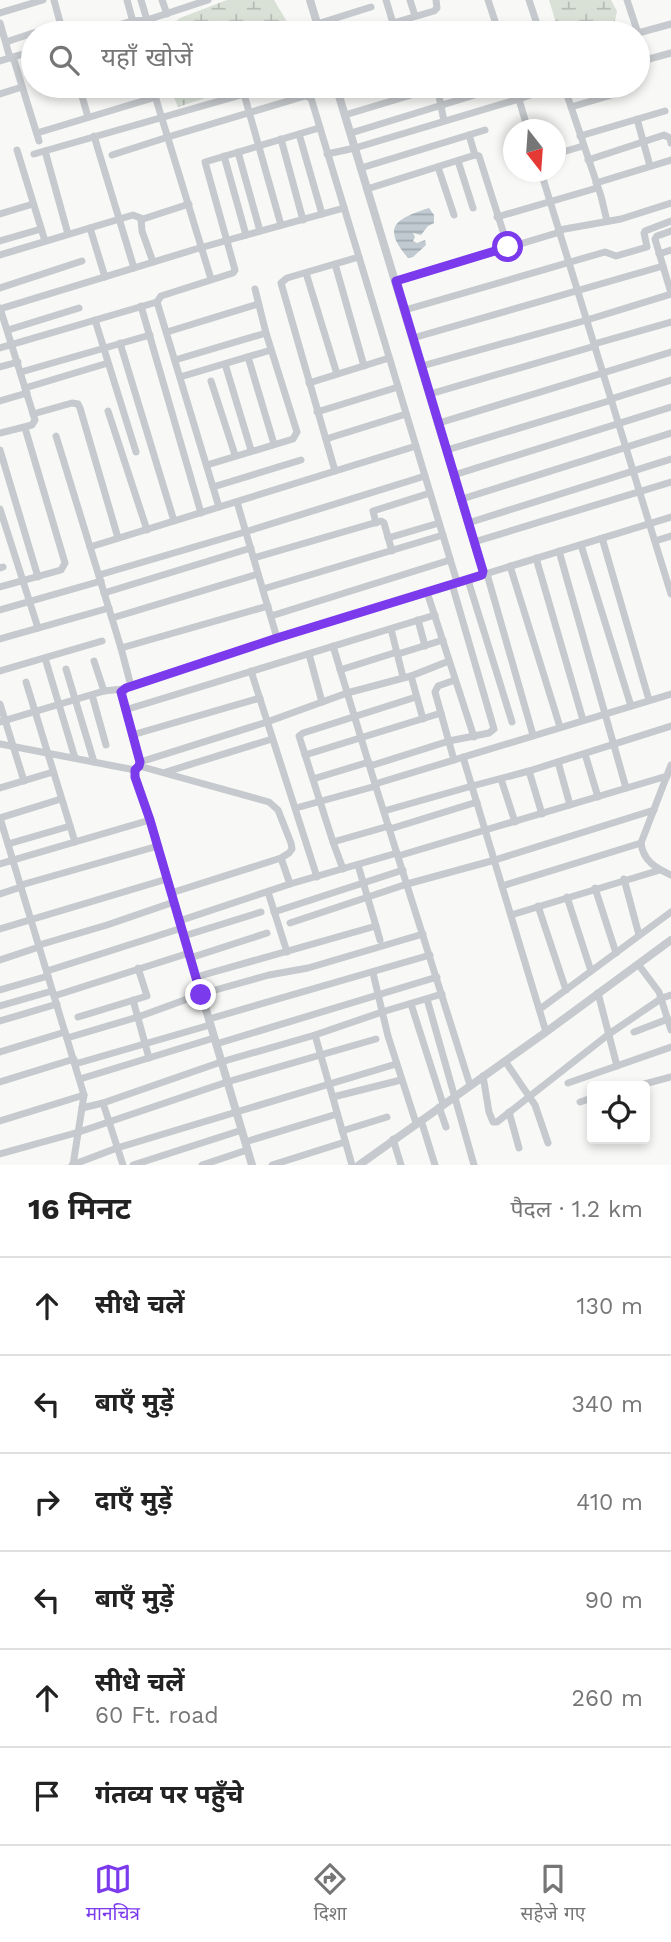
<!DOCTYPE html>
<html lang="hi">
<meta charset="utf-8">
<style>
:root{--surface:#fff;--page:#f6f6f6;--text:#222;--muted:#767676;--line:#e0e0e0;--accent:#7c3aed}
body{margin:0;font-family:"Work Sans","Noto Sans Devanagari",sans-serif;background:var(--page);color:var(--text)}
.controls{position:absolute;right:21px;bottom:21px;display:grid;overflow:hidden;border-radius:7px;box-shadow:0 4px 10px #0003}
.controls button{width:63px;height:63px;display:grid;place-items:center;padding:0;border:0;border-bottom:2px solid var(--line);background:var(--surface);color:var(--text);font:35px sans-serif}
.compass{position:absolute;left:503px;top:119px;width:63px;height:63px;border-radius:50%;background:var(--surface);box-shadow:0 4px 10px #0003;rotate:163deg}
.stop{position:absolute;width:21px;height:21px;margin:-16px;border:5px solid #7c3aed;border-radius:50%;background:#fff}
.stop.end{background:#7c3aed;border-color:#fff;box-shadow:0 2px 7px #0008}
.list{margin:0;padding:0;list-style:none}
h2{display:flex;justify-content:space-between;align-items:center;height:91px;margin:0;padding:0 28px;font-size:30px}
h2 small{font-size:23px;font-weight:400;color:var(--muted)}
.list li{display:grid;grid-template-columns:46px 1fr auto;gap:21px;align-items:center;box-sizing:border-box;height:98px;padding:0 28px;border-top:2px solid var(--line)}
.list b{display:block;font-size:26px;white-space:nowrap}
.list p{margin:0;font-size:23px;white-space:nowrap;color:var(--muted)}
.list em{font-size:23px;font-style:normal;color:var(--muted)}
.icon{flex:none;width:38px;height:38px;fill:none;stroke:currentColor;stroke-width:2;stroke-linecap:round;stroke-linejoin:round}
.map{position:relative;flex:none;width:671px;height:1165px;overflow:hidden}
.search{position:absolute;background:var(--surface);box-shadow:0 4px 10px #0003;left:21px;right:21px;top:21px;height:77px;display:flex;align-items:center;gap:18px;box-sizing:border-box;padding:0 24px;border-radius:38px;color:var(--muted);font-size:26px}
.sheet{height:679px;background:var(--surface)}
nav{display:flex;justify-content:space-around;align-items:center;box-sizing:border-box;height:98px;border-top:2px solid var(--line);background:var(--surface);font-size:19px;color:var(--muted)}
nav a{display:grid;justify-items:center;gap:4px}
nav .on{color:var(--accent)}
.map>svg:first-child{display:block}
.wetland{fill:url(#wetland-marsh)}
.water{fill:url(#water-rules)}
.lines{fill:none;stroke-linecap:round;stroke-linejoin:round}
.minor{stroke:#c6c9cd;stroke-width:7}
.tertiary{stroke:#c6c9cd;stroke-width:8}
.route{stroke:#7c3aed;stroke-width:9}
</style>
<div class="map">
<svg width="671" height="1165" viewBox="0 0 671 1165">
<defs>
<pattern id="wetland-marsh" width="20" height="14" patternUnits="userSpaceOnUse" patternTransform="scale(1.75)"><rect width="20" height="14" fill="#d9e1d7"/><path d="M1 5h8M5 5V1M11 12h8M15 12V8" fill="none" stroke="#b4bbb4"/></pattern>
<pattern id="water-rules" width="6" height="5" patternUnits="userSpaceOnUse" patternTransform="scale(1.75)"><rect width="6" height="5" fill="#c1cad0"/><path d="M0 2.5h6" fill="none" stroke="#a1a9af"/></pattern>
</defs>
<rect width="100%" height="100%" fill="#f8f9f6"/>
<!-- wetland -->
<g class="wetland">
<polygon points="227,0 274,0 292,30 291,33 160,33 180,18"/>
<polygon points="549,0 611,0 617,11 615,21 617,33 559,33"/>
<polygon points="169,86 242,86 178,107"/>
</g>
<!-- water -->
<path class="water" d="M429,208L434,215V223L428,226L421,235L413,233L415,237L413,241L417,243L425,240L426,245L413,257L408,258C381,226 396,219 429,208Z"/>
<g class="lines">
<!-- minor -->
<g class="minor">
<polyline points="54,0 63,33"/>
<polyline points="127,0 136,33"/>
<polyline points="162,0 167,14"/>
<polyline points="386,0 393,23"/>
<polyline points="410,0 415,16"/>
<polyline points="488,0 499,33"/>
<polyline points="529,0 540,33"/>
<polyline points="627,0 638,33 671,24"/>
<polyline points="0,13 43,0"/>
<polyline points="147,20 208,0"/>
<polyline points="0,23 10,58"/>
<polyline points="317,24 371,7"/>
<polyline points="34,33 61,25"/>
<polyline points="91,33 132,21 147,20 141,0"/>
<polyline points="359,33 434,11 437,8 436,0"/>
<polyline points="450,33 452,33"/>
<polyline points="6,42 33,33"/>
<polyline points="13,57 39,141"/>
<polyline points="0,61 33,51"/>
<polyline points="638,62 671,53"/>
<polyline points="79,86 88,117"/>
<polyline points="152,86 211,279"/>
<polyline points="437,86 444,121"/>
<polyline points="515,86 528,130"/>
<polyline points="564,86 601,196 607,221"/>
<polyline points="337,91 353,86"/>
<polyline points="0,94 22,87"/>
<polyline points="244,94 281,225"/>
<polyline points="571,107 622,92 625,86"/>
<polyline points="345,115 441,86"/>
<polyline points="637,119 650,166"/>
<polyline points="37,133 156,97"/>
<polyline points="351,133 504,86"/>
<polyline points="299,134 322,214"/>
<polyline points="469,135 475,155"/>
<polyline points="94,136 134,268"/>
<polyline points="580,136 665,111"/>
<polyline points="281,139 303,220"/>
<polyline points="17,150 45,241"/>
<polyline points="45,151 68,234"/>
<polyline points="238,152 260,231"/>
<polyline points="508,152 514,150"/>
<polyline points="34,154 272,86"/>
<polyline points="327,154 355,148 519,99 556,86"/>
<polyline points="556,154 583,146"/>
<polyline points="112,155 168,137 305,96 311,98 457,582"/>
<polyline points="224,156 246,235"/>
<polyline points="588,160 664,135 670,138 671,143"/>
<polyline points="458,161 473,208"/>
<polyline points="438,167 454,215"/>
<polyline points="361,168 485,130"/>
<polyline points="541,172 671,594"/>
<polyline points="596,183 671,160"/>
<polyline points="367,189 475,155 479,156 508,247"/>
<polyline points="0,214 33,204"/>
<polyline points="497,217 597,188"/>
<polyline points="141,219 142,231 153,262"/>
<polyline points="90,228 105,277"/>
<polyline points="559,230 621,219 671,203"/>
<polyline points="671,231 657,236 655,239 671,293"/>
<polyline points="0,241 41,229"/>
<polyline points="659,254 671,250"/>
<polyline points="0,255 133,215 143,219 189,204"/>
<polyline points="335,264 364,366"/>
<polyline points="306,273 337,374"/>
<polyline points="396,281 560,232"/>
<polyline points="0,288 82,261"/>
<polyline points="141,306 201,513"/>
<polyline points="0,308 35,420 32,425 0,433"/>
<polyline points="0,309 196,249 344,208"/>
<polyline points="405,310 605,252 616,256 647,247 644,233 645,231 671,221"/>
<polyline points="95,320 136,452"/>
<polyline points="8,330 79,308"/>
<polyline points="167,332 258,304"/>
<polyline points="413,338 663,266"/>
<polyline points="120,343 174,521"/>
<polyline points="594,344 671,322"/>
<polyline points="0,348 157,302"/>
<polyline points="248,357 274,444"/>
<polyline points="175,360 266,333"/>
<polyline points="225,364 251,450"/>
<polyline points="422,366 587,320 671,294"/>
<polyline points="0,367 18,362"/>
<polyline points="21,372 150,335"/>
<polyline points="180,377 271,350"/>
<polyline points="211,381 235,455"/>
<polyline points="309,383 389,358"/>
<polyline points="25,388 108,363"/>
<polyline points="430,394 595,346"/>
<polyline points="611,399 671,380"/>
<polyline points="0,401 27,393"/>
<polyline points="108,411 147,530"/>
<polyline points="317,412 398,387"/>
<polyline points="33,414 72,403 78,404 80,408 118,538"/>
<polyline points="439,423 671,352"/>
<polyline points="56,436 121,648 131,686"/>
<polyline points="326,439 406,414"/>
<polyline points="0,450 38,577"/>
<polyline points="447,450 612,400"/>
<polyline points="207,465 293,439 297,432 266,333 255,289"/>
<polyline points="335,471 281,283 287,278 359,257"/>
<polyline points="454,475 671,407"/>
<polyline points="213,487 301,460"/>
<polyline points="462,499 671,433"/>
<polyline points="237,502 277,638"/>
<polyline points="219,507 157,302 161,296 233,273 235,270 205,162 319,128"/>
<polyline points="0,509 38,628"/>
<polyline points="376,523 373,511 430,493"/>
<polyline points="468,523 671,459"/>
<polyline points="388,538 439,523"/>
<polyline points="602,538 649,700"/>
<polyline points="655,541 671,536"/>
<polyline points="474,542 671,482"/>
<polyline points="581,545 631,706"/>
<polyline points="90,547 416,446"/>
<polyline points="559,551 626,788"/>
<polyline points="254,558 381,521 384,523 392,551"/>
<polyline points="536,558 583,720"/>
<polyline points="510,566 560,727"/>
<polyline points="0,568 3,567"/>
<polyline points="487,574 533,735"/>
<polyline points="99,575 245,532 425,476"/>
<polyline points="482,575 671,517"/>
<polyline points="468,580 512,722"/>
<polyline points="0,587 61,570 65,563 25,428"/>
<polyline points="263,589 443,535"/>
<polyline points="427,592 474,737"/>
<polyline points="104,593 251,548"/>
<polyline points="0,610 101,581"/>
<polyline points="271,616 450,560"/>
<polyline points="112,618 258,574"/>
<polyline points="418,620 425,646"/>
<polyline points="391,629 403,677"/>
<polyline points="0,639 109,608"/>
<polyline points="333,646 375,784"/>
<polyline points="121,648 268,606"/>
<polyline points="309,654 322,702"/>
<polyline points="398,654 443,640"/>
<polyline points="45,658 75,758"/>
<polyline points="94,661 104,691"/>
<polyline points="66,669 94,762"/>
<polyline points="340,670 397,652"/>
<polyline points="0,671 102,641"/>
<polyline points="251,671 317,877"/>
<polyline points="411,676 423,719"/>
<polyline points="26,682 75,842"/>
<polyline points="92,695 106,745"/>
<polyline points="0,704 24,781"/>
<polyline points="125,710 435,615"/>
<polyline points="0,722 104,691 123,689"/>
<polyline points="132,735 260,698"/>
<polyline points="0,744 135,770"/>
<polyline points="585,754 598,797"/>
<polyline points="305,755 441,713"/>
<polyline points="463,757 546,1032"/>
<polyline points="454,760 435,692 438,686 455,680"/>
<polyline points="140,762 267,722 347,693 411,676 449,661"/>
<polyline points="558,762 570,805"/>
<path d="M671,765L641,843C643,861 656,868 671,875"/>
<polyline points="139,766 269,802 278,810 291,843 292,849 289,853 281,858 171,893"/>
<polyline points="370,766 449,741 489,733 494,729 452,584"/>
<polyline points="529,771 542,814"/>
<polyline points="166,772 272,739"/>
<polyline points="313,779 369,762"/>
<polyline points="501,779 515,822"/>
<polyline points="0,788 53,772"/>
<polyline points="296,808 376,786"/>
<polyline points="384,811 472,786 529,771 671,726"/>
<polyline points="0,818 84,1095 73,1165"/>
<polyline points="0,818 61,799"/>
<polyline points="390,829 477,802"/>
<polyline points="333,842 389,826"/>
<polyline points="8,844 70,826"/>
<polyline points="398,856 667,776"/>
<polyline points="281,858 290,884"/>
<polyline points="0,864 150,820"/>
<polyline points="343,869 333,842 299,736 303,733 416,697"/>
<polyline points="624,879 639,935"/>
<polyline points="21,885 158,846"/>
<polyline points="502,886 641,843"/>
<polyline points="595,888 616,953"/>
<polyline points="268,892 287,952"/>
<polyline points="0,894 21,887"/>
<polyline points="567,897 591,971"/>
<polyline points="538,906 566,990"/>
<polyline points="274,912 403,870"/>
<polyline points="511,915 660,870"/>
<polyline points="179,921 290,884 397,853"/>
<polyline points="290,923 407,884 495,860 654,810"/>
<polyline points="376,926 380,940"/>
<polyline points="0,929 167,879"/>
<polyline points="184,936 261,912"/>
<polyline points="39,945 107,925 174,902"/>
<polyline points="190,958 267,933"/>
<polyline points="0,960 39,947"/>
<polyline points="638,964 659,992 671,1030"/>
<polyline points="47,971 182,928"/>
<polyline points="373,973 388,1036 416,1123"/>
<polyline points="196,977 376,926 358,865"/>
<polyline points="0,990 48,976"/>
<polyline points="598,993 617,1066"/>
<polyline points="54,996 189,953"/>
<polyline points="427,999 474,1165"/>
<polyline points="133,1000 149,1058"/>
<polyline points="411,1004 443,1104"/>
<polyline points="0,1006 52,991"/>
<polyline points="540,1009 671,912"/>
<polyline points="78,1017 147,996 138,968"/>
<polyline points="209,1019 430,955"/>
<polyline points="0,1021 57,1004"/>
<polyline points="634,1032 668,1019"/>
<polyline points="315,1035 352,1165"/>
<polyline points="67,1038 138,1017 201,994 269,975 308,968 423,934"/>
<polyline points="216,1044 437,977"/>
<polyline points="0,1052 65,1032"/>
<polyline points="505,1061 535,1105 548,1143"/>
<polyline points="75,1064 210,1025"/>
<polyline points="483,1076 489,1112 493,1122 497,1122 609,1034 662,998 671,995"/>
<polyline points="80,1079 214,1038"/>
<polyline points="0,1082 74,1059"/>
<polyline points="568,1083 671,1047"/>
<polyline points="470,1085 375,784 671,694"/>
<polyline points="637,1086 671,1077"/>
<polyline points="333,1097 401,1080"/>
<polyline points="580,1102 592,1098"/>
<polyline points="439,1107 446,1127"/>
<polyline points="82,1108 103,1103"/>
<polyline points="509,1112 519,1148"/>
<polyline points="421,1120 435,1165"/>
<polyline points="0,1121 84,1095"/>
<polyline points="342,1131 387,1117"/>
<polyline points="393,1139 401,1165"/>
<polyline points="245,1142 337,1114"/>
<polyline points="0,1154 79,1132 227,1082 376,1039"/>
<polyline points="72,1165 117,1148 396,1064"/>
<polyline points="123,1165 103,1103 221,1062 315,1035 382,1012 442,994"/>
<polyline points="133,1165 242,1130"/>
<polyline points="202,1165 247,1150"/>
<polyline points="272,1165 345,1142"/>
</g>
<!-- tertiary -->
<g class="tertiary">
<polyline points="310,0 320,33"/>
<polyline points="252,1165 150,820 135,777 135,770 139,766 140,762 121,692 126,688 277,638 478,577 483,572 336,86"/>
<polyline points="359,1165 546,1032 671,940"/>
</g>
</g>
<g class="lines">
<!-- route -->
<polyline class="route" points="201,995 150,820 135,777 135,770 139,766 140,762 121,692 126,688 277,638 482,575 483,571 396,281 508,247"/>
</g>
</svg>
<div class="controls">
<button><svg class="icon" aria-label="locate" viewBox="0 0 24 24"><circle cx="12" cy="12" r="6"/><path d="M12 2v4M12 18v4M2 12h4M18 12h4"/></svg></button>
</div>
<svg class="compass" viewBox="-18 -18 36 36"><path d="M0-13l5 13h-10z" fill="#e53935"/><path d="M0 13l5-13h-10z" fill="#767676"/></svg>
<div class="stop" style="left:508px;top:247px"></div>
<div class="stop end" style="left:201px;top:995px"></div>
<div class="search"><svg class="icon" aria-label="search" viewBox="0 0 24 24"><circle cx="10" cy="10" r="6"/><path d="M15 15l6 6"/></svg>यहाँ खोजें</div>
</div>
<section class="sheet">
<h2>16 मिनट<small>पैदल · 1.2 km</small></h2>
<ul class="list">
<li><svg class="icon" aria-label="ahead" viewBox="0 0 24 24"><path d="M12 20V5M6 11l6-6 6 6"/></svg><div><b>सीधे चलें</b></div><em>130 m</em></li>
<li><svg class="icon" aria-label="left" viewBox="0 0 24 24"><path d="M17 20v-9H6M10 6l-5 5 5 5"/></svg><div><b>बाएँ मुड़ें</b></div><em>340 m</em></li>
<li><svg class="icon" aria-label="right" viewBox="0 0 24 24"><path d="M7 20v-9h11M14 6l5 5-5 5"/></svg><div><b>दाएँ मुड़ें</b></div><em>410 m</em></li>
<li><svg class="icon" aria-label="left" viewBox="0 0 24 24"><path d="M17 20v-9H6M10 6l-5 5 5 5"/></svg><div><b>बाएँ मुड़ें</b></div><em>90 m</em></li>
<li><svg class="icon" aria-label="ahead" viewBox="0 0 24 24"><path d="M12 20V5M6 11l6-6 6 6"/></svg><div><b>सीधे चलें</b><p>60 Ft. road</p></div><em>260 m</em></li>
<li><svg class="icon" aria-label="arrive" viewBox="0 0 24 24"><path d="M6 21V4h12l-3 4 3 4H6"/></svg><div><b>गंतव्य पर पहुँचे</b></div></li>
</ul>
</section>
<nav>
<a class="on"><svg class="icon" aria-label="map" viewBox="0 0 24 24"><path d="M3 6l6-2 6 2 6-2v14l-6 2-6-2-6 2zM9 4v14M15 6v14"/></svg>मानचित्र</a>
<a><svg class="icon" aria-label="directions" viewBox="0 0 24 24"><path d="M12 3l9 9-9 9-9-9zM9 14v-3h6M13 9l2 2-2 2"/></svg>दिशा</a>
<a><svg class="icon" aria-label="saved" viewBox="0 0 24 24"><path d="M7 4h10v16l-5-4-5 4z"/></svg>सहेजे गए</a>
</nav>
